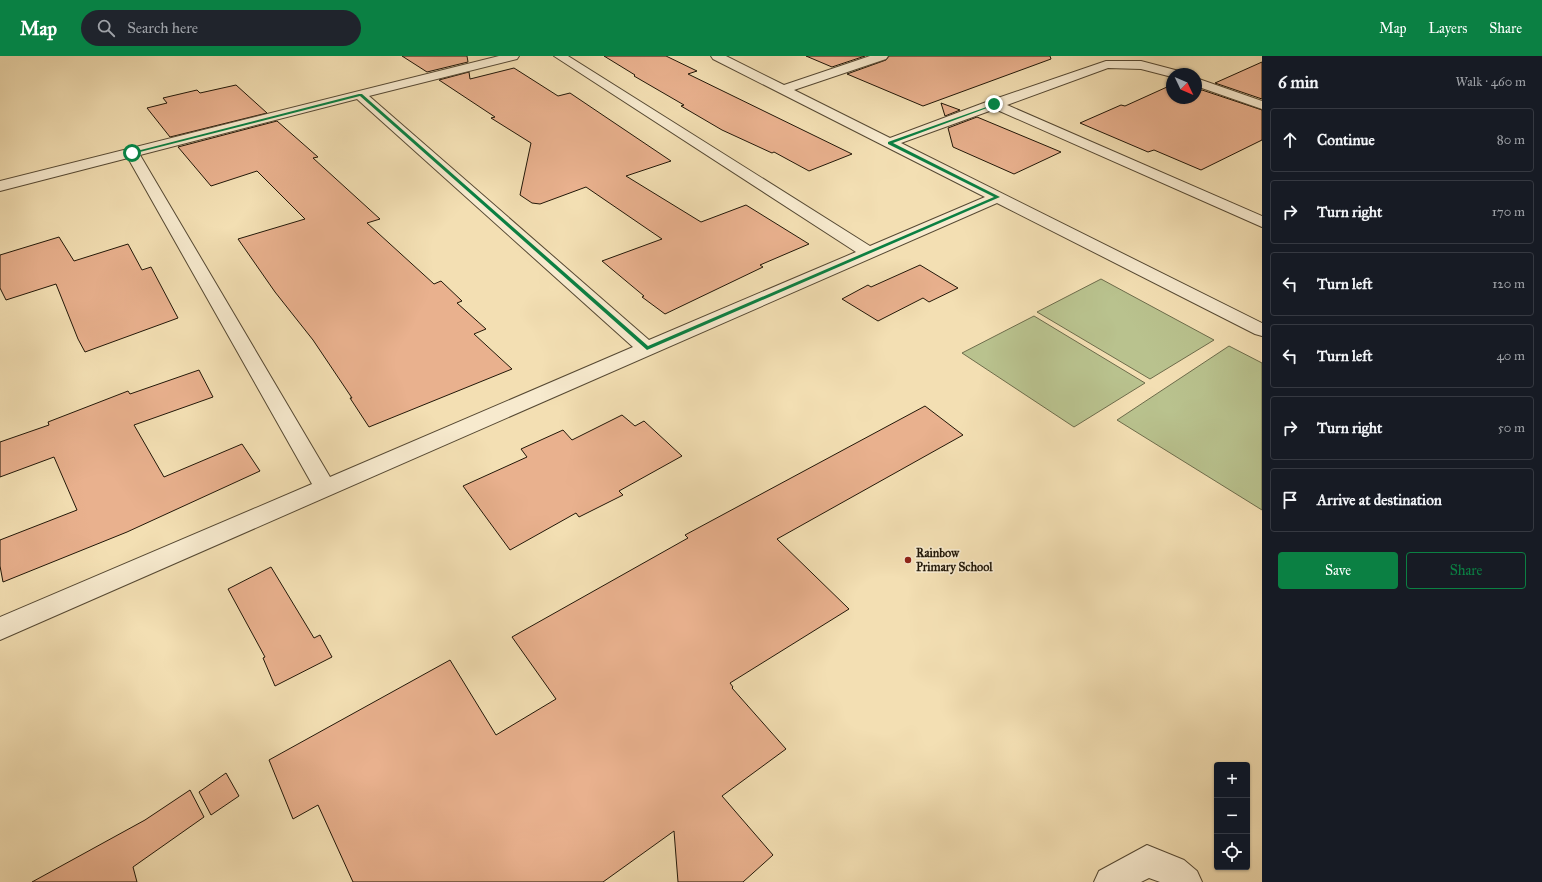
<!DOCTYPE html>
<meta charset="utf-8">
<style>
:root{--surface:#171b24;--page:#20242c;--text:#f1f3f6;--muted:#9ea1a6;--line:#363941;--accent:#0b8043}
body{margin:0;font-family:"IM FELL Great Primer",serif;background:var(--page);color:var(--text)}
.controls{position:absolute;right:12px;bottom:12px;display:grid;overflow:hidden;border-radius:4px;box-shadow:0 1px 3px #0004}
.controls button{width:36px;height:36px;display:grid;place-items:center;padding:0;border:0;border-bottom:1px solid var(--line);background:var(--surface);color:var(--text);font:20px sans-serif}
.compass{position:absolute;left:1166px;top:12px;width:36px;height:36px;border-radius:50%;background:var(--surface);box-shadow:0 1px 3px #0004;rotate:134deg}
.stop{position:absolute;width:12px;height:12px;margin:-9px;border:3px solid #0b8043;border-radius:50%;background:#fff}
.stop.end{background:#0b8043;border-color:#fff;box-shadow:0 1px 4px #0008}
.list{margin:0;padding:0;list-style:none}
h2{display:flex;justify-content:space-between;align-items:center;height:52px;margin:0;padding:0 16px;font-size:17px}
h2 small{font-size:13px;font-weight:400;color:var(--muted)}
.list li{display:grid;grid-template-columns:26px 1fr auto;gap:12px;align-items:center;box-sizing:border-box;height:64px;margin:0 8px 8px;padding:0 8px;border:1px solid var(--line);border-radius:4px}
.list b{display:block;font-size:15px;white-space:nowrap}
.list em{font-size:13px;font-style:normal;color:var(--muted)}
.actions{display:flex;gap:8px;padding:12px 16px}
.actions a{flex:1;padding:9px 0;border:1px solid var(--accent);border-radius:4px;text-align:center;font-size:14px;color:var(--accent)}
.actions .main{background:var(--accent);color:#fff}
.icon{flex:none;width:22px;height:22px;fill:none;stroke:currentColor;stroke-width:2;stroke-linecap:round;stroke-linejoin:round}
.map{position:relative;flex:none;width:1262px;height:826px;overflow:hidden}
header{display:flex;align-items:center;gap:24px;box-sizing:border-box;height:56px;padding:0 20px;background:var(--accent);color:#fff}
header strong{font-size:19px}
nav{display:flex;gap:22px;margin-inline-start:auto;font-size:14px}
.search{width:280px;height:36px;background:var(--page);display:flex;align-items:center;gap:10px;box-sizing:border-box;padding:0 14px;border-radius:22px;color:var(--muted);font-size:15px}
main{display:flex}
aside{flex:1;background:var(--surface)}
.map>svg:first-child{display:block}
.green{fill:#b9c28e;stroke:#6d6c4b}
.building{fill:#e9b18e;stroke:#211708}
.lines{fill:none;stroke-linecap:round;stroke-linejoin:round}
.minor-casing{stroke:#564933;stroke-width:2}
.minor{fill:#f7eace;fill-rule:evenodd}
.route{fill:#0b8043}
.poi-dot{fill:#8f2418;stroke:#f7eace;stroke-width:1.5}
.labels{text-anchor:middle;stroke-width:3.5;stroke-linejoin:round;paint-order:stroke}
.poi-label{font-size:12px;font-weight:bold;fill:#211708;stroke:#f7eace;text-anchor:start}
</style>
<header>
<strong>Map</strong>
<div class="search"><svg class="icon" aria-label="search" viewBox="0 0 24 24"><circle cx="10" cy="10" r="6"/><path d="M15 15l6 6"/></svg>Search here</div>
<nav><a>Map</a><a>Layers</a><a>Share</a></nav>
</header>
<main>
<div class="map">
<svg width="1262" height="826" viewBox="0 0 1262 826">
<rect width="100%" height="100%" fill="#f3dfb3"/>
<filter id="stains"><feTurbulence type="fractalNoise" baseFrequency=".005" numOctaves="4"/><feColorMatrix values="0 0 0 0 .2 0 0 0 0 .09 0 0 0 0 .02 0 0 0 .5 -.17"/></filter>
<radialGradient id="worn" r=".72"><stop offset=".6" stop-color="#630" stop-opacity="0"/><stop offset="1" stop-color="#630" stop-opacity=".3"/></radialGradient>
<!-- green -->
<g class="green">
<polygon points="1101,223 1214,284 1150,323 1037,256"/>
<polygon points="1034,260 1145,327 1074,371 962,297"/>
<polygon points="1229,290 1262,307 1262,454 1117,364"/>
</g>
<!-- building -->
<g class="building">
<polygon points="402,0 467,0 468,6 427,16"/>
<polygon points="604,0 666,0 697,15 688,18 852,98 809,115 774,96 772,97 722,74 681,50 684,49 634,20 635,19"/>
<polygon points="806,0 865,0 832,11"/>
<polygon points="889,0 1050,0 1051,3 923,50 847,18 886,4"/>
<polygon points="1262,6 1262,43 1215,27"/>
<polygon points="514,12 558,40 570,37 671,105 626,120 701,166 746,149 809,188 760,209 763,211 665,258 642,241 644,240 602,205 662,183 586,131 540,148 532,147 520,139 531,87 491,62 495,61 439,24 469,16 470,23"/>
<polygon points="236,29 267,57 170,81 147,52 167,47 163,42 197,34 200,37"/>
<polygon points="1167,31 1172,33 1172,42 1196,42 1196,36 1202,34 1262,54 1262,84 1201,114 1154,94 1148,96 1080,67 1121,49 1125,50"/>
<polygon points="941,47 960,54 945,60"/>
<polygon points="977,61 1061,96 1014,118 953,91 948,72"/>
<polygon points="277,65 318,101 313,102 380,163 367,167 434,228 441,225 462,245 457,247 486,273 474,278 512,313 369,371 350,342 352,342 313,284 275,236 238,183 305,163 257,115 211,130 178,91"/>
<polygon points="59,181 74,205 128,188 142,214 151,211 178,262 85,296 78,283 56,228 6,244 0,232 0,199"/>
<polygon points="920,209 958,232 929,246 923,242 878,265 842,243 868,229 871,231"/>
<polygon points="199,314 213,341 134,369 164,421 242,388 260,415 127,476 3,526 0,510 0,484 77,454 54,401 0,421 0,386 49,369 48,366 128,335 130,338"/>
<polygon points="925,350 963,379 777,483 849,553 730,627 733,631 732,632 786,693 722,740 773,799 743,826 678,826 674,775 603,826 353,826 318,749 293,763 269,704 450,604 496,679 556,643 512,581 688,482 685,479"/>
<polygon points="622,359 635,370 644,365 682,400 619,435 623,439 579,461 576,457 510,494 463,430 527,401 521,393 563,374 572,384"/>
<polygon points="271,511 314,582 320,579 332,601 275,630 263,602 265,601 228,533"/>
<polygon points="226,717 239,740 211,759 199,736"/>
<polygon points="190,734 204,761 133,811 137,826 32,826 145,764"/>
</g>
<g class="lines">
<!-- minor casing -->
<g class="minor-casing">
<g id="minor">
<path d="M499,0H519L517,3L369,40L649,284L856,196L554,0H568L870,190L985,141L713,3L711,0H726L784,29L870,0H888L886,3L794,34L890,82L989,45L1106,5H1141L1179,15L1181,18H1172V21L1141,13L1108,12L1007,49L1262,160V171L995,53L901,87L1262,267V280L1255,278L997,147L0,584V561L312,428L128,102L0,135V125ZM357,43L633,291L330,421L140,99Z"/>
<polygon points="1196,22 1262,45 1262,53 1196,30"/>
<polygon points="1147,789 1184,804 1197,815 1202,826 1160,826 1149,822 1141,826 1094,826 1099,815"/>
</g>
</g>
<!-- minor -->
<use href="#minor" class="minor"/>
</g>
<!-- route -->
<polygon class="route" points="359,38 362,38 648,290 994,141 888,88 888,86 995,48 995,49 893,87 1000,141 647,294 360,40 132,98 129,97"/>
<!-- markers -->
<circle class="poi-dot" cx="908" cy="504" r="4"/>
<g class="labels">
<!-- poi labels -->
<g class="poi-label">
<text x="916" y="501">Rainbow<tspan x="916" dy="14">Primary School</tspan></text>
</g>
</g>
<rect width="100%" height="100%" filter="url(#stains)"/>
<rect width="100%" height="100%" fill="url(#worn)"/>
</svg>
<div class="controls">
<button>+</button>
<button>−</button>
<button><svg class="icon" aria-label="locate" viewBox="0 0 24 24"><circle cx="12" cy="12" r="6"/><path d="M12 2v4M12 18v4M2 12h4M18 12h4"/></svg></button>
</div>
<svg class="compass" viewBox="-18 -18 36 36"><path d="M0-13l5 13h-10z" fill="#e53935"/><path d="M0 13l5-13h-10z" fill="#9ea1a6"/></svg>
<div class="stop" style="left:132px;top:97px"></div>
<div class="stop end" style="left:994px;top:48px"></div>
</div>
<aside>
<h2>6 min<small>Walk · 460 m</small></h2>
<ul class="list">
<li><svg class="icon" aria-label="ahead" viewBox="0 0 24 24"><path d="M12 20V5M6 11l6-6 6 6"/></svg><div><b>Continue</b></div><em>80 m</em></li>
<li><svg class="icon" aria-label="right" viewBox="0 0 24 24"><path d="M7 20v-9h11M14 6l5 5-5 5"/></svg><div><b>Turn right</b></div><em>170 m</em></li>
<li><svg class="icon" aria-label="left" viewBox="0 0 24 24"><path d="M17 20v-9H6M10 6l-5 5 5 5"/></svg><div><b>Turn left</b></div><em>120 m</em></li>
<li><svg class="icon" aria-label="left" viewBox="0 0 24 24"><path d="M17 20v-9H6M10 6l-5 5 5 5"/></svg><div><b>Turn left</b></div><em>40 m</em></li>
<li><svg class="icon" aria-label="right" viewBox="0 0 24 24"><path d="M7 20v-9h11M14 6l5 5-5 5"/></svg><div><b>Turn right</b></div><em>50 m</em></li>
<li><svg class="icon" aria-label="arrive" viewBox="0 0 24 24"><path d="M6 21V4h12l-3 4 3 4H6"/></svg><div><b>Arrive at destination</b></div></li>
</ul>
<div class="actions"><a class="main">Save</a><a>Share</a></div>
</aside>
</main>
